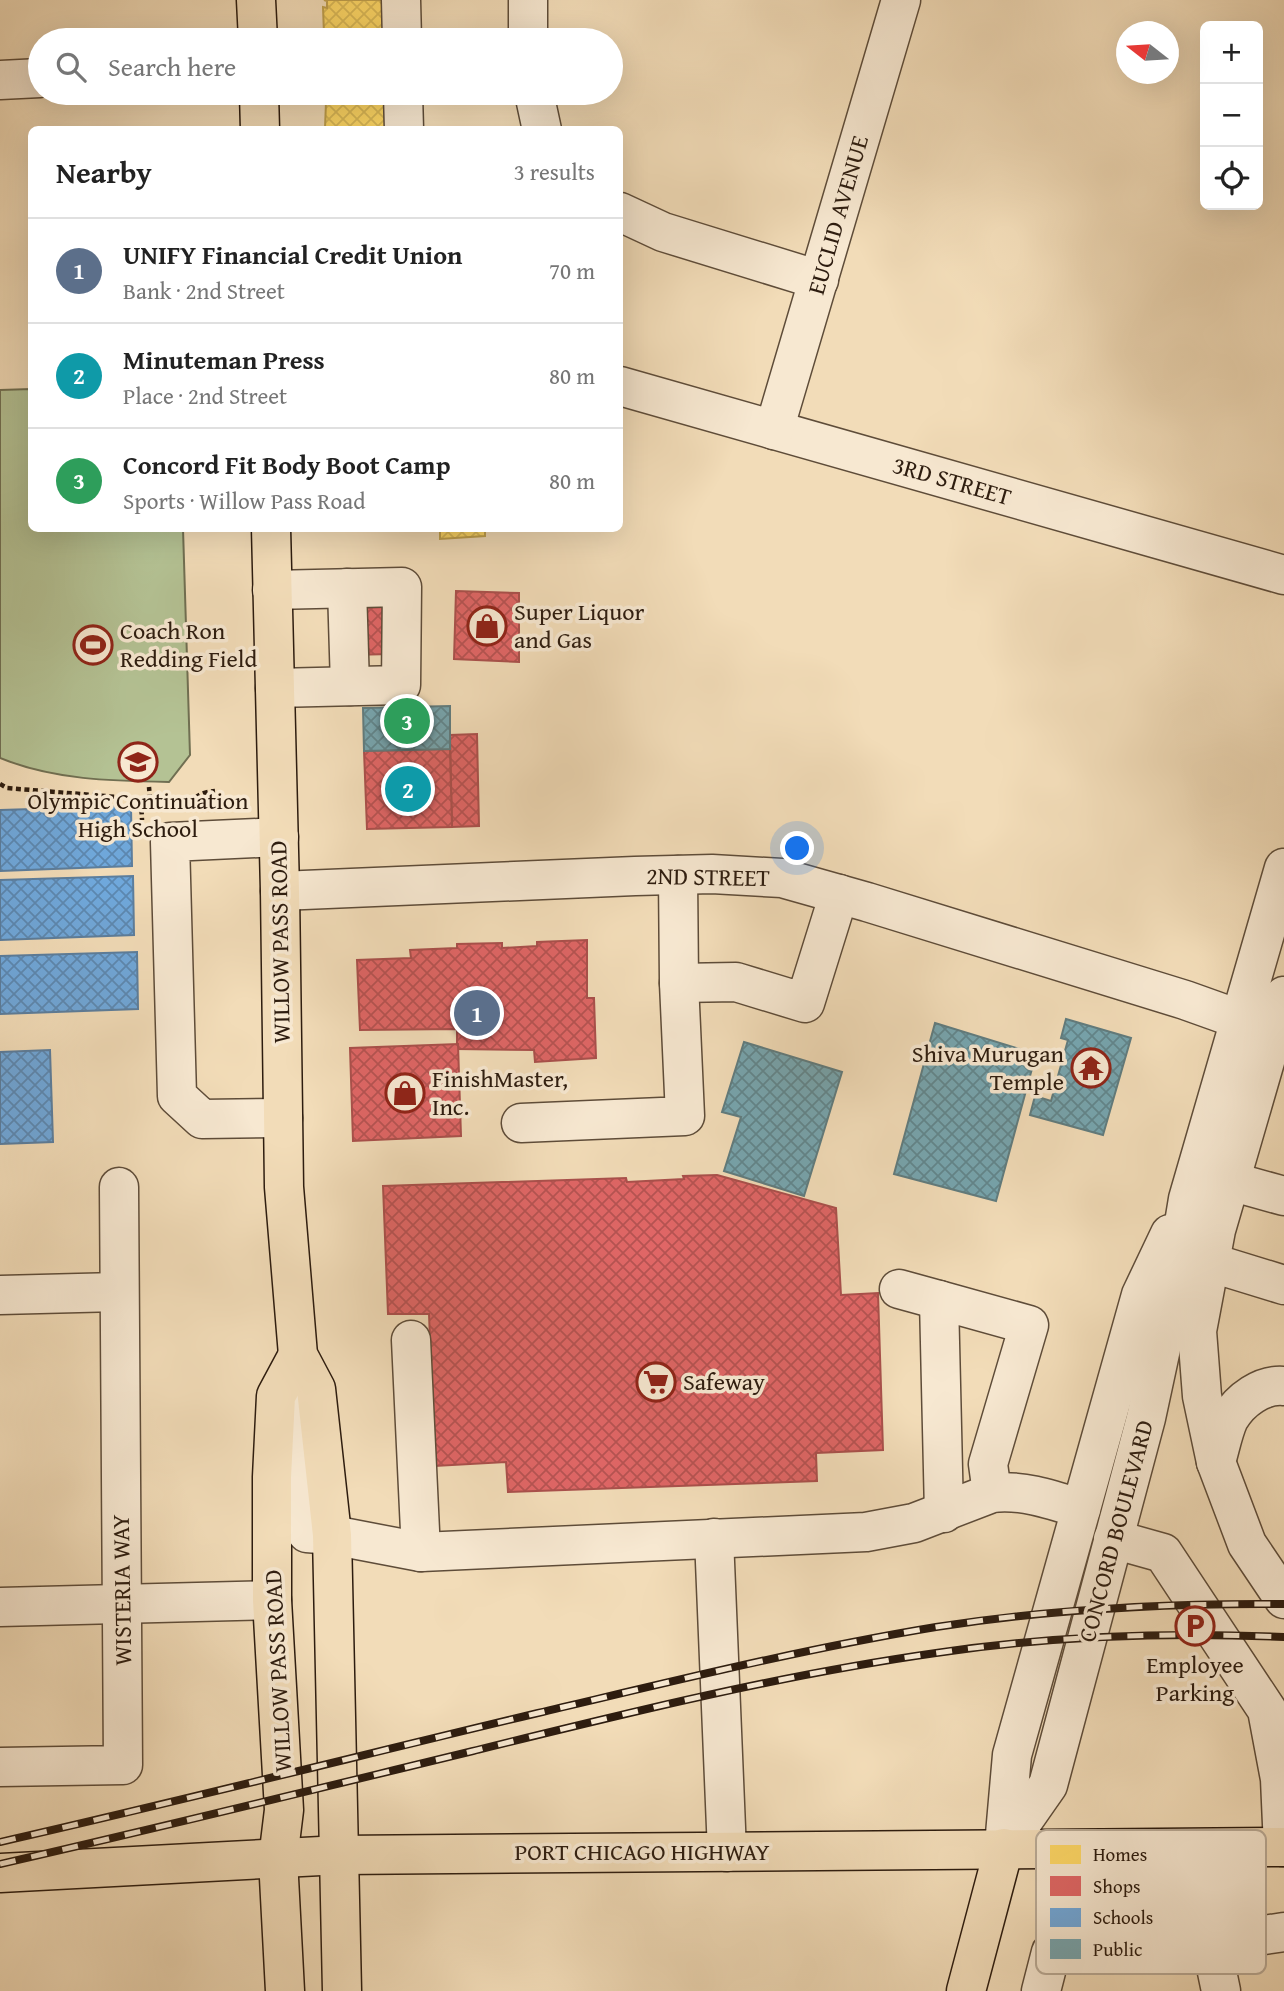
<!DOCTYPE html>
<meta charset="utf-8">
<style>
:root{--surface:#fff;--page:#f6f6f6;--text:#222;--muted:#767676;--line:#e0e0e0;--accent:#8f2418}
body{margin:0;font-family:"Gentium Book Plus",serif;background:var(--page);color:var(--text)}
.controls{position:absolute;right:21px;top:21px;display:grid;overflow:hidden;border-radius:10px;box-shadow:0 7px 28px #0002}
.controls button{width:63px;height:63px;display:grid;place-items:center;padding:0;border:0;border-bottom:2px solid var(--line);background:var(--surface);color:var(--text);font:35px sans-serif}
.compass{position:absolute;left:1116px;top:21px;width:63px;height:63px;border-radius:50%;background:var(--surface);box-shadow:0 7px 28px #0002;rotate:287deg}
.you{position:absolute;left:798px;top:849px;width:24px;height:24px;margin:-18px;border:5px solid #fff;border-radius:50%;background:#1a73e8;box-shadow:0 0 0 10px #1a73e833}
.badge{display:grid;place-items:center;width:46px;height:46px;border-radius:50%;background:var(--accent);color:#fff;font-size:23px;font-weight:700}
.pin{position:absolute;translate:-50% -50%;border:4px solid #fff;box-shadow:0 2px 7px #0006}
.list{margin:0;padding:0;list-style:none}
h2{display:flex;justify-content:space-between;align-items:center;height:91px;margin:0;padding:0 28px;font-size:30px}
h2 small{font-size:23px;font-weight:400;color:var(--muted)}
.list li{display:grid;grid-template-columns:46px 1fr auto;gap:21px;align-items:center;box-sizing:border-box;height:105px;padding:0 28px;border-top:2px solid var(--line)}
.list b{display:block;font-size:26px;white-space:nowrap}
.list p{margin:0;font-size:23px;white-space:nowrap;color:var(--muted)}
.list em{font-size:23px;font-style:normal;color:var(--muted)}
.icon{flex:none;width:38px;height:38px;fill:none;stroke:currentColor;stroke-width:2;stroke-linecap:round;stroke-linejoin:round}
.map{position:relative;flex:none;width:1284px;height:1991px;overflow:hidden}
.search{position:absolute;background:var(--surface);box-shadow:0 7px 28px #0002;left:28px;top:28px;width:595px;height:77px;display:flex;align-items:center;gap:18px;box-sizing:border-box;padding:0 24px;border-radius:38px;color:var(--muted);font-size:26px}
.panel{position:absolute;background:var(--surface);box-shadow:0 7px 28px #0002;left:28px;top:126px;width:595px;height:406px;border-radius:10px}
.map>svg:first-child{display:block}
.grass{fill:#b4c294;stroke:#706f52;stroke-width:2}
.homes{fill:url(#homes-cross-hatch);stroke:#c0a04c;stroke-width:2}
.shops{fill:url(#shops-cross-hatch);stroke:#aa504c;stroke-width:2}
.schools{fill:url(#schools-cross-hatch);stroke:#5b7e9e;stroke-width:2}
.public{fill:url(#public-cross-hatch);stroke:#607c7f;stroke-width:2}
.lines{fill:none;stroke-linecap:round;stroke-linejoin:round}
.minor-casing{stroke:#5e4c39;stroke-width:41}
.major-casing{stroke:#2d1c0f;stroke-width:41}
.path{stroke:#2d1c0f;stroke-width:4.5;stroke-dasharray:5 3.5;stroke-linecap:butt}
.minor{stroke:#f7e8d1;stroke-width:38}
.major{stroke:#f2dcb8;stroke-width:38}
.rail-casing{stroke:#2d1c0f;stroke-width:8}
.rail{stroke:#f7e8d1;stroke-width:5;stroke-dasharray:16;stroke-linecap:butt}
.labels{text-anchor:middle;stroke-width:7;stroke-linejoin:round;paint-order:stroke}
.street-label{font-size:24px;fill:#2d1c0f;stroke:#f7e8d1}
.poi-label{font-size:24px;fill:#2d1c0f;stroke:#f7e8d1;text-anchor:start}
.key{fill:#f7e8d1;stroke:#baab97;stroke-width:2}
.key-label{font-size:19px;fill:#2d1c0f}
</style>
<div class="map">
<svg width="1284" height="1991" viewBox="0 0 1284 1991">
<defs>
<pattern id="homes-cross-hatch" width="8" height="8" patternUnits="userSpaceOnUse" patternTransform="scale(1.75)"><rect width="8" height="8" fill="#ffd966"/><path d="M0 0l8 8M0 8l8-8" fill="none" stroke="#dbba57"/></pattern>
<pattern id="shops-cross-hatch" width="8" height="8" patternUnits="userSpaceOnUse" patternTransform="scale(1.75)"><rect width="8" height="8" fill="#e06666"/><path d="M0 0l8 8M0 8l8-8" fill="none" stroke="#b65352"/></pattern>
<pattern id="schools-cross-hatch" width="8" height="8" patternUnits="userSpaceOnUse" patternTransform="scale(1.75)"><rect width="8" height="8" fill="#6fa8dc"/><path d="M0 0l8 8M0 8l8-8" fill="none" stroke="#5c88b1"/></pattern>
<pattern id="public-cross-hatch" width="8" height="8" patternUnits="userSpaceOnUse" patternTransform="scale(1.75)"><rect width="8" height="8" fill="#76a5af"/><path d="M0 0l8 8M0 8l8-8" fill="none" stroke="#61868d"/></pattern>
</defs>
<rect width="100%" height="100%" fill="#f2dcb8"/>
<filter id="stains"><feTurbulence type="fractalNoise" baseFrequency=".00286" numOctaves="4"/><feColorMatrix values="0 0 0 0 .2 0 0 0 0 .09 0 0 0 0 .02 0 0 0 .5 -.17"/></filter>
<radialGradient id="worn" r=".72"><stop offset=".6" stop-color="#630" stop-opacity="0"/><stop offset="1" stop-color="#630" stop-opacity=".3"/></radialGradient>
<!-- grass -->
<path class="grass" d="M31,389L32,528L183,529L190,755L169,782C111,781 54,780 0,758V390Z"/>
<!-- homes -->
<g class="homes">
<polygon points="324,0 388,0 385,32 367,34 367,36 345,37 345,33 324,34 323,7 327,8 327,1"/>
<polygon points="326,93 391,93 391,130 325,128 326,102 330,102 330,95 326,95"/>
<polygon points="440,528 485,528 485,536 440,539"/>
</g>
<!-- shops -->
<g class="shops">
<polygon points="456,591 519,593 519,662 454,659"/>
<polygon points="387,607 389,654 352,655 350,608"/>
<polygon points="477,734 479,826 452,827 450,735"/>
<polygon points="450,749 452,827 367,829 364,751"/>
<polygon points="587,940 587,998 594,998 596,1058 535,1062 534,1050 457,1049 457,1029 360,1030 357,960 411,958 410,950 457,948 457,944 502,943 502,948 537,946 537,942"/>
<polygon points="458,1044 461,1136 353,1141 350,1048"/>
<polygon points="717,1175 836,1208 841,1295 878,1293 883,1450 816,1453 817,1481 508,1492 506,1462 435,1466 429,1314 388,1314 383,1186 626,1178 627,1182 684,1179 683,1176"/>
</g>
<!-- schools -->
<g class="schools">
<polygon points="131,806 132,866 0,871 0,810"/>
<polygon points="133,876 134,935 0,940 0,880"/>
<polygon points="137,952 138,1009 0,1014 0,956"/>
<polygon points="50,1050 53,1142 0,1144 0,1052"/>
</g>
<!-- public -->
<g class="public">
<polygon points="450,706 450,749 364,751 363,708"/>
<polygon points="1066,1019 1131,1038 1103,1135 1030,1115 1035,1096 1051,1101 1068,1040 1061,1038"/>
<polygon points="935,1023 1036,1054 996,1201 894,1174"/>
<polygon points="744,1042 842,1072 804,1196 724,1171 741,1117 722,1112"/>
</g>
<g class="lines">
<!-- minor casing -->
<g class="minor-casing">
<g id="minor">
<polyline points="401,0 402,40"/>
<polyline points="528,40 528,0"/>
<polyline points="0,80 40,78"/>
<polyline points="403,93 404,130"/>
<polyline points="534,93 542,130"/>
<polyline points="620,212 663,232 819,280"/>
<polyline points="620,386 1284,575"/>
<polyline points="774,430 901,0"/>
<polyline points="347,588 350,686"/>
<polyline points="272,590 402,587 401,685 275,688"/>
<polyline points="279,837 170,842 177,1096 202,1119 283,1118"/>
<polyline points="280,891 635,876 712,874 782,878 867,902 1185,1000 1241,1020"/>
<polyline points="679,983 736,982 805,1003 839,894"/>
<polyline points="1284,996 1216,1230 1197,1331 1202,1396 1216,1462 1247,1544 1284,1599"/>
<polyline points="521,1123 685,1116 679,983 678,875"/>
<polyline points="1230,1181 1284,1196"/>
<polyline points="1209,1262 1284,1285"/>
<polyline points="899,1289 939,1300"/>
<polyline points="0,1295 118,1292"/>
<polyline points="411,1340 421,1552"/>
<path d="M300,1389L307,1533L332,1535L421,1552L866,1532L914,1523L992,1493C1021,1489 1053,1500 1081,1509"/>
<path d="M1216,1462C1220,1449 1223,1432 1229,1419C1240,1400 1262,1384 1284,1386"/>
<polyline points="944,1513 939,1300 1029,1325 988,1464 992,1493"/>
<polyline points="714,1538 727,1852"/>
<polyline points="1113,1539 1163,1553 1267,1710 1280,1779 1283,1847"/>
<polyline points="0,1607 272,1600"/>
<polyline points="0,1767 123,1765 119,1187"/>
<polyline points="1004,1846 1012,1755 1141,1295 1170,1234"/>
<polyline points="1004,1848 1048,1785 1146,1418 1171,1302 1188,1199 1284,868"/>
<polyline points="1041,1991 1051,1952 1067,1937 1128,1935"/>
<polyline points="1221,1991 1211,1943 1284,1932"/>
</g>
</g>
<!-- major casing -->
<g class="major-casing">
<g id="major">
<polyline points="256,0 258,40"/>
<polyline points="259,93 260,130"/>
<polyline points="271,528 280,891 284,1187 298,1355 316,1389 332,1535 342,1991"/>
<polyline points="0,1873 340,1855 1284,1847"/>
<polyline points="285,1991 278,1859 284,1810 272,1600 272,1477 276,1396 298,1355"/>
<polyline points="966,1991 1004,1848"/>
</g>
</g>
<!-- path -->
<g class="path">
<polyline points="0,784 7,788 141,799 142,820"/>
<polyline points="141,799 150,799 149,787"/>
<path d="M190,804C196,794 205,792 215,791"/>
</g>
<!-- minor -->
<use href="#minor" class="minor"/>
<!-- major -->
<use href="#major" class="major"/>
<!-- rail casing -->
<g class="rail-casing">
<g id="rail">
<path d="M0,1842C180,1801 358,1756 538,1713C670,1682 802,1649 936,1627C1051,1609 1168,1603 1284,1604"/>
<path d="M0,1864C158,1828 316,1789 473,1751C627,1713 780,1675 936,1653C1051,1636 1168,1632 1284,1637"/>
</g>
</g>
<!-- rail -->
<use href="#rail" class="rail"/>
</g>
<!-- icons -->
<defs>
<g id="shop-ring" transform="scale(2.0125)"><circle r="9.5" fill="#f7e8d1" stroke="#8f2418" stroke-width="1.5"/><path d="M-5-2.5h2.3a2.7 3.5 0 0 1 5.4 0H5L5.5 6h-11ZM-1.5-2.5h3a1.5 2.3 0 0 0-3 0Z" fill="#8f2418"/></g>
<g id="stadium-ring" transform="scale(2.0125)"><circle r="9.5" fill="#f7e8d1" stroke="#8f2418" stroke-width="1.5"/><path d="M0-5a6.5 5 0 1 0 0 10a6.5 5 0 1 0 0-10ZM-3.5-1.8h7v3.6h-7Z" fill="#8f2418"/></g>
<g id="school-ring" transform="scale(2.0125)"><circle r="9.5" fill="#f7e8d1" stroke="#8f2418" stroke-width="1.5"/><path d="M0-5L7-2L0 1L-7-2ZM-4 1L0 2.5L4 1V4Q0 6-4 4Z" fill="#8f2418"/></g>
<g id="temple-ring" transform="scale(2.0125)"><circle r="9.5" fill="#f7e8d1" stroke="#8f2418" stroke-width="1.5"/><path d="M0-6L5-2H3V0L6.5 2.5H4V6H1.5V3h-3V6H-4V2.5H-6.5L-3 0V-2H-5Z" fill="#8f2418"/></g>
<g id="supermarket-ring" transform="scale(2.0125)"><circle r="9.5" fill="#f7e8d1" stroke="#8f2418" stroke-width="1.5"/><path d="M-6-5.5h2.5l.6 2H6L4.5 2H-2.5L-4.4-4H-6ZM-1.5 3.2a1.3 1.3 0 1 0 .1 0ZM3 3.2a1.3 1.3 0 1 0 .1 0Z" fill="#8f2418"/></g>
<g id="parking-ring" transform="scale(2.0125)"><circle r="9.5" fill="#f7e8d1" stroke="#8f2418" stroke-width="1.5"/><path d="M-3.5-5.5H1a3.5 3.5 0 0 1 0 7H-1V5.5H-3.5ZM-1-3.4V-.6H.8a1.4 1.4 0 0 0 0-2.8Z" fill="#8f2418"/></g>
</defs>
<g fill-rule="evenodd">
<use href="#shop-ring" x="487" y="626"/>
<use href="#stadium-ring" x="93" y="645"/>
<use href="#school-ring" x="138" y="762"/>
<use href="#temple-ring" x="1091" y="1068"/>
<use href="#shop-ring" x="405" y="1093"/>
<use href="#supermarket-ring" x="656" y="1382"/>
<use href="#parking-ring" x="1195" y="1626"/>
</g>
<g class="labels">
<!-- street labels -->
<g class="street-label">
<text transform="translate(838 215) rotate(-74)" y="8">EUCLID AVENUE</text>
<text transform="translate(952 481) rotate(16)" y="8">3RD STREET</text>
<text transform="translate(708 877) rotate(1)" y="8">2ND STREET</text>
<text transform="translate(280 942) rotate(-91)" y="8">WILLOW PASS ROAD</text>
<text transform="translate(1116 1531) rotate(-75)" y="8">CONCORD BOULEVARD</text>
<text transform="translate(122 1590) rotate(-91)" y="8">WISTERIA WAY</text>
<text transform="translate(278 1671) rotate(-93)" y="8">WILLOW PASS ROAD</text>
<text x="642" y="1860">PORT CHICAGO HIGHWAY</text>
</g>
<!-- poi labels -->
<g class="poi-label">
<text x="514" y="620">Super Liquor<tspan x="514" dy="28">and Gas</tspan></text>
<text x="120" y="639">Coach Ron<tspan x="120" dy="28">Redding Field</tspan></text>
<text x="138" y="809" text-anchor="middle">Olympic Continuation<tspan x="138" dy="28">High School</tspan></text>
<text x="1064" y="1062" text-anchor="end">Shiva Murugan<tspan x="1064" dy="28">Temple</tspan></text>
<text x="432" y="1087">FinishMaster,<tspan x="432" dy="28">Inc.</tspan></text>
<text x="683" y="1390">Safeway</text>
<text x="1195" y="1673" text-anchor="middle">Employee<tspan x="1195" dy="28">Parking</tspan></text>
</g>
</g>
<!-- legend -->
<rect x="1036" y="1830" width="230" height="144" rx="10" class="key"/>
<rect x="1050" y="1845" width="31" height="19" fill="#ffd966"/>
<rect x="1050" y="1876" width="31" height="20" fill="#e06666"/>
<rect x="1050" y="1908" width="31" height="19" fill="#6fa8dc"/>
<rect x="1050" y="1939" width="31" height="20" fill="#76a5af"/>
<g class="key-label">
<text x="1093" y="1861">Homes</text>
<text x="1093" y="1893">Shops</text>
<text x="1093" y="1924">Schools</text>
<text x="1093" y="1956">Public</text>
</g>
<rect width="100%" height="100%" filter="url(#stains)"/>
<rect width="100%" height="100%" fill="url(#worn)"/>
</svg>
<div class="controls">
<button>+</button>
<button>−</button>
<button><svg class="icon" aria-label="locate" viewBox="0 0 24 24"><circle cx="12" cy="12" r="6"/><path d="M12 2v4M12 18v4M2 12h4M18 12h4"/></svg></button>
</div>
<svg class="compass" viewBox="-18 -18 36 36"><path d="M0-13l5 13h-10z" fill="#e53935"/><path d="M0 13l5-13h-10z" fill="#767676"/></svg>
<div class="you"></div>
<div class="pin badge" style="left:477px;top:1013px;background:#5c6f8a">1</div>
<div class="pin badge" style="left:408px;top:789px;background:#0f9aa8">2</div>
<div class="pin badge" style="left:407px;top:721px;background:#2e9e5b">3</div>
<div class="search"><svg class="icon" aria-label="search" viewBox="0 0 24 24"><circle cx="10" cy="10" r="6"/><path d="M15 15l6 6"/></svg>Search here</div>
<section class="panel">
<h2>Nearby<small>3 results</small></h2>
<ul class="list">
<li><span class="badge" style="background:#5c6f8a">1</span><div><b>UNIFY Financial Credit Union</b><p>Bank · 2nd Street</p></div><em>70 m</em></li>
<li><span class="badge" style="background:#0f9aa8">2</span><div><b>Minuteman Press</b><p>Place · 2nd Street</p></div><em>80 m</em></li>
<li><span class="badge" style="background:#2e9e5b">3</span><div><b>Concord Fit Body Boot Camp</b><p>Sports · Willow Pass Road</p></div><em>80 m</em></li>
</ul>
</section>
</div>
